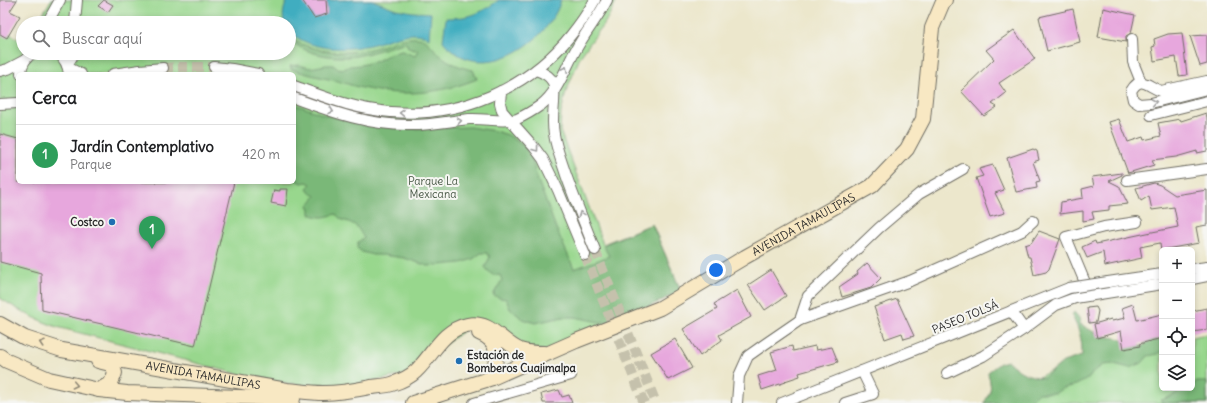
<!DOCTYPE html>
<html lang="es">
<meta charset="utf-8">
<style>
:root{--surface:#fff;--page:#f6f6f6;--text:#202124;--muted:#757577;--line:#e0e0e0;--accent:#1f6fb2}
body{margin:0;font-family:Delius,sans-serif;background:var(--page);color:var(--text)}
.controls{position:absolute;right:12px;bottom:12px;display:grid;overflow:hidden;border-radius:6px;box-shadow:0 2px 6px #0003}
.controls button{width:36px;height:36px;display:grid;place-items:center;padding:0;border:0;border-bottom:1px solid var(--line);background:var(--surface);color:var(--text);font:20px sans-serif}
.you{position:absolute;left:716px;top:270px;width:14px;height:14px;margin:-10px;border:3px solid #fff;border-radius:50%;background:#1a73e8;box-shadow:0 0 0 6px #1a73e833}
.badge{display:grid;place-items:center;width:26px;height:26px;border-radius:50%;background:var(--accent);color:#fff;font-size:13px;font-weight:700}
.pin{position:absolute;translate:-50% -33px;filter:drop-shadow(0 1px 2px #0008)}
.pin::after{content:'';position:absolute;top:21px;width:14px;height:12px;background:inherit;clip-path:polygon(0 0,100% 0,50% 100%)}
.list{margin:0;padding:0;list-style:none}
h2{display:flex;justify-content:space-between;align-items:center;height:52px;margin:0;padding:0 16px;font-size:17px}
h2 small{font-size:13px;font-weight:400;color:var(--muted)}
.list li{display:grid;grid-template-columns:26px 1fr auto;gap:12px;align-items:center;box-sizing:border-box;height:60px;padding:0 16px;border-top:1px solid var(--line)}
.list b{display:block;font-size:15px;white-space:nowrap}
.list p{margin:0;font-size:13px;white-space:nowrap;color:var(--muted)}
.list em{font-size:13px;font-style:normal;color:var(--muted)}
.icon{flex:none;width:22px;height:22px;fill:none;stroke:currentColor;stroke-width:2;stroke-linecap:round;stroke-linejoin:round}
.map{position:relative;flex:none;width:1207px;height:403px;overflow:hidden}
.search{position:absolute;background:var(--surface);box-shadow:0 2px 6px #0003;left:16px;top:16px;width:280px;height:44px;display:flex;align-items:center;gap:10px;box-sizing:border-box;padding:0 14px;border-radius:22px;color:var(--muted);font-size:15px}
.panel{position:absolute;background:var(--surface);box-shadow:0 2px 6px #0003;left:16px;top:72px;width:280px;height:112px;border-radius:6px}
.map>svg:first-child{display:block}
.green{fill:#98d78d;stroke:#62815c;fill-rule:evenodd}
.forest{fill:#7ab878;stroke:#527252}
.water{fill:#41adc0;stroke:#366c76}
.building{fill:#e7a7dd}
.lines{fill:none;stroke-linecap:round;stroke-linejoin:round}
.street-tunnel{stroke:#c5c1ac;stroke-width:10;stroke-dasharray:10 5;stroke-linecap:butt}
.street-casing{stroke:#6f6d63;stroke-width:12}
.secondary-casing{stroke:#6f6d63;stroke-width:16}
.street{stroke:#fff;stroke-width:10}
.secondary{stroke:#f8e8c3;stroke-width:14}
.street-bridge-casing{stroke:#6f6d63;stroke-width:12;stroke-linecap:butt}
.street-bridge{stroke:#fff;stroke-width:10}
.oneway{stroke:#a0a0a0}
.oneway2{stroke:#928a77}
.poi-dot{fill:#1f6fb2;stroke:#f6f6f2;stroke-width:1.5}
.labels{text-anchor:middle;stroke-width:4;stroke-linejoin:round;paint-order:stroke}
.park-label{font-size:11px;fill:#465644;stroke:#f6f6f2}
.poi-label{font-size:11px;font-weight:bold;fill:#2b2b2b;stroke:#f6f6f2;text-anchor:end}
.street-label{font-size:11px;fill:#2b2b2b;stroke:#f6f6f2}
</style>
<div class="map">
<svg width="1207" height="403" viewBox="0 0 1207 403">
<rect width="100%" height="100%" fill="#f6f6f2"/>
<filter id="ink" filterUnits="userSpaceOnUse"><feTurbulence type="fractalNoise" baseFrequency=".025" numOctaves="2"/><feDisplacementMap in="SourceGraphic" scale="8" xChannelSelector="R" yChannelSelector="G"/><feConvolveMatrix kernelMatrix="1 2 1 2 8 2 1 2 1" color-interpolation-filters="sRGB"/></filter>
<filter id="wash" filterUnits="userSpaceOnUse"><feTurbulence type="fractalNoise" baseFrequency=".012" numOctaves="4" result="noise"/><feDisplacementMap in="SourceGraphic" scale="16" xChannelSelector="R" yChannelSelector="G"/><feGaussianBlur stdDeviation="0.9" result="paint"/><feColorMatrix in="noise" values="0 0 0 0 0 0 0 0 0 0 0 0 0 0 0 0 0 1.4 0 .05"/><feComposite in="paint" operator="in"/></filter>
<g filter="url(#wash)">
<rect width="100%" height="100%" fill="#ece7cc"/>
<!-- green -->
<g class="green">
<path d="M51,0H617L606,21L580,57L566,92L561,112L560,131L603,244L652,224L681,291L545,351H532L475,322L404,375L337,388L265,381L57,327C35,319 20,311 0,298V28L23,42V53H289V23H37ZM18,74H294V182H18Z"/>
<polygon points="1207,334 1207,403 983,403 1079,358 1162,343 1162,388 1192,388 1192,337"/>
</g>
<!-- forest -->
<g class="forest">
<path d="M289,38C316,53 348,56 378,47C391,43 405,36 419,38C429,40 433,49 440,55C450,63 461,68 473,70L477,79C440,94 401,97 362,88C352,86 343,82 333,80C319,77 305,74 291,69L290,66L299,65L310,68L326,65H333L337,68L344,69L350,66L361,65L377,61L392,53L402,51L415,56L418,49L414,50L408,48L407,44L404,43C383,48 362,58 340,57C334,57 328,56 322,55C309,52 297,48 289,38Z"/>
<path d="M294,104L325,115L366,125L408,129L470,127L495,131L508,135L526,148L531,156L537,178L556,228L574,269L609,256L603,245L652,224L681,291L619,321L599,322L575,317H563L535,323L523,319L510,309L506,299L500,298L493,295L502,280L500,275C492,277 490,273 485,267L490,257L487,253H481L473,259L461,263L428,266L404,258L383,255H373L362,252L357,248L358,242L364,238C361,234 358,226 353,224C346,220 342,222 336,214C325,217 320,219 310,214V209L308,205L312,201L316,196L310,192L307,188L311,184L307,182L302,183L297,181L294,176Z"/>
<path d="M1074,312L1080,319V324L1101,336L1118,338L1133,347L1143,346L1148,340H1162V351L1158,354L1148,356L1142,363L1130,368L1114,364L1103,365L1093,372L1090,377L1084,381L1076,385L1061,389L1056,393H1038L1032,399L1024,403H984C988,396 992,390 990,383C990,379 988,376 988,372L1000,363L1008,361C1020,373 1028,376 1044,378L1063,362L1082,356C1082,338 1080,332 1072,316Z"/>
<path d="M1197,382H1207V403H1161V400C1172,398 1180,388 1192,388V385Z"/>
</g>
<!-- water -->
<g class="water">
<path d="M287,0H302L327,14L326,0H372L396,9L413,12L431,13L429,38C413,28 390,40 374,44C347,51 311,52 289,31V23H284C282,14 284,8 287,0Z"/>
<path d="M499,0H561C548,45 479,87 443,41L446,18C471,18 479,14 499,0Z"/>
</g>
<g id="blocks">
<!-- building -->
<g class="building">
<polygon points="0,0 17,0 10,11 20,16 7,38 0,34"/>
<polygon points="104,0 113,5 108,12 98,6"/>
<polygon points="302,0 326,0 327,14 314,18"/>
<polygon points="1103,8 1135,15 1131,33 1126,36 1126,42 1098,37"/>
<polygon points="1073,9 1080,42 1047,51 1039,17"/>
<polygon points="1014,30 1035,59 999,83 1006,93 992,104 997,107 984,116 961,91 994,59 986,50"/>
<polygon points="1182,33 1187,75 1179,76 1176,57 1154,61 1152,47 1155,46 1154,39 1168,34"/>
<polygon points="1207,35 1207,64 1200,66 1190,36"/>
<polygon points="1206,113 1207,118 1207,151 1197,153 1197,151 1176,157 1152,160 1154,165 1128,173 1109,122 1119,119 1128,142 1143,137 1144,140 1161,136 1158,123 1180,119 1181,121"/>
<polygon points="0,134 18,139 18,182 234,182 195,346 42,310 41,273 0,262"/>
<polygon points="1033,149 1037,151 1039,160 1033,162 1040,181 1036,182 1037,188 1016,192 1007,158"/>
<polygon points="993,165 1004,190 995,193 1005,213 990,217 976,178 983,176 979,169"/>
<polygon points="1122,173 1122,175 1109,181 1119,186 1128,204 1109,206 1109,210 1092,212 1094,219 1083,221 1083,211 1060,214 1061,202 1083,198 1082,189 1094,186 1092,177"/>
<polygon points="1154,183 1160,185 1175,195 1207,190 1207,225 1196,227 1199,243 1161,250 1160,243 1140,247 1142,258 1105,266 1103,252 1087,258 1082,247 1095,241 1096,244 1147,233 1178,227 1174,207 1152,210 1149,196 1141,201 1136,188"/>
<polygon points="280,189 288,189 286,206 271,203 274,190 280,191"/>
<polygon points="1039,231 1060,239 1049,269 1046,272 1034,275 1030,257 1028,257 1025,245 1031,243"/>
<polygon points="867,263 881,278 871,288 842,297 839,287 858,274 857,272"/>
<polygon points="771,270 786,296 765,310 748,285"/>
<polygon points="737,290 751,317 719,335 722,340 700,356 683,329 717,309 714,304"/>
<polygon points="897,299 914,336 904,339 902,333 885,339 874,307"/>
<polygon points="1133,304 1137,320 1162,314 1162,338 1139,344 1140,346 1124,349 1121,331 1097,338 1094,324 1111,319 1112,321 1125,318 1122,308"/>
<polygon points="1096,307 1098,311 1096,322 1089,323 1087,308"/>
<polygon points="1207,308 1207,330 1192,332 1192,311"/>
<polygon points="675,339 692,368 668,380 651,353"/>
<polygon points="792,346 793,351 815,346 816,350 832,347 838,362 799,373 800,376 785,381 786,382 762,390 758,376 777,370 771,352"/>
<polygon points="559,390 562,397 569,395 572,403 543,403 541,394"/>
</g>
</g>
</g>
<g filter="url(#ink)">
<use href="#blocks" fill-opacity="0" stroke="#6f6d63" stroke-width="1"/>
<g class="lines">
<!-- street-tunnel -->
<g class="street-tunnel">
<polyline points="163,68 181,67 214,67"/>
<polyline points="595,250 656,403"/>
<polyline points="585,255 644,403"/>
</g>
<!-- street casing -->
<g class="street-casing">
<g id="street">
<polyline points="47,23 60,0"/>
<polyline points="75,23 77,0"/>
<polyline points="1132,39 1133,62 1141,82"/>
<path d="M58,53C65,59 68,65 69,74"/>
<polyline points="67,65 72,57 72,53"/>
<polyline points="214,67 232,69 258,74"/>
<polyline points="69,68 81,74"/>
<path d="M536,70C556,77 555,85 554,103C553,114 552,124 554,134C556,148 562,162 566,175C575,200 585,225 595,250"/>
<polyline points="0,71 8,69 25,60"/>
<path d="M21,74C21,65 25,58 33,53"/>
<polyline points="113,74 140,70 163,68"/>
<path d="M1207,81L1161,91C1148,87 1141,74 1131,91L1133,100L1139,104L1151,103L1207,89"/>
<path d="M294,86C325,97 357,110 391,112C459,118 528,89 571,35C580,24 588,12 595,0"/>
<polyline points="501,91 500,103 502,111 534,147 543,159 558,190 585,255"/>
<path d="M294,98C332,112 371,126 412,125C431,125 450,121 469,119C484,118 504,123 517,119C526,115 534,110 541,105C560,90 566,65 578,46C587,30 599,16 607,0"/>
<polyline points="0,104 18,103"/>
<polyline points="1151,115 1207,101"/>
<polyline points="1127,180 1207,169"/>
<polyline points="1192,269 1207,267"/>
<polyline points="1192,279 1207,276"/>
<polyline points="1108,282 1162,274"/>
<polyline points="1089,292 1066,237 1104,227 1137,222"/>
<polyline points="800,320 808,296 879,228 919,194 963,169"/>
<polyline points="1024,329 1056,305 1075,298 1162,284"/>
<polyline points="947,373 983,356 1024,329 1011,311"/>
<polyline points="474,403 571,375"/>
<polyline points="737,403 739,376 748,356 765,344 800,320 910,281 1022,231 1033,221"/>
<polyline points="782,403 1069,288"/>
<polyline points="845,403 873,394 862,371"/>
</g>
</g>
<!-- secondary casing -->
<g class="secondary-casing">
<g id="secondary">
<path id="s1" d="M0,324L25,338L62,350L287,390C299,391 311,393 323,393C339,393 356,390 371,387C378,386 386,386 392,384C401,381 410,377 416,371C433,355 442,330 467,325C491,320 501,342 520,350C528,353 536,353 544,353"/>
<path d="M479,333C502,342 497,358 492,378"/>
<polyline points="0,356 7,361 49,379 99,390 127,393 293,399"/>
<polyline points="98,361 110,364 113,367 115,373 111,383 99,390"/>
<path id="s2" d="M413,403L492,378L576,341L660,308L745,257L872,186L907,149L923,119L932,28L943,2L945,0"/>
</g>
</g>
<!-- street -->
<use href="#street" class="street"/>
<!-- secondary -->
<use href="#secondary" class="secondary"/>
<!-- street-bridge casing -->
<g class="street-bridge-casing">
<polyline id="street-bridge" points="1069,288 1108,282"/>
</g>
<!-- street-bridge -->
<use href="#street-bridge" class="street-bridge"/>
</g>
<!-- one-way arrows -->
<defs><path id="oneway-chevron" d="M-2-3.5L2.5 0L-2 3.5" fill="none" stroke-width="1.6" stroke-linecap="round" stroke-linejoin="round"/></defs>
<g class="oneway">
<use href="#oneway-chevron" transform="translate(565 69) rotate(-63)"/>
<use href="#oneway-chevron" transform="translate(1154 102) rotate(-11)"/>
<use href="#oneway-chevron" transform="translate(331 111) rotate(19)"/>
<use href="#oneway-chevron" transform="translate(402 113) rotate(-179)"/>
<use href="#oneway-chevron" transform="translate(459 121) rotate(-8)"/>
<use href="#oneway-chevron" transform="translate(536 149) rotate(53)"/>
<use href="#oneway-chevron" transform="translate(581 214) rotate(-111)"/>
</g>
<g class="oneway2">
<use href="#oneway-chevron" transform="translate(42 343) rotate(-162)"/>
<use href="#oneway-chevron" transform="translate(75 385) rotate(12)"/>
</g>
</g>
<!-- markers -->
<g class="poi-dot">
<circle cx="112" cy="222" r="4"/>
<circle cx="459" cy="361" r="4"/>
</g>
<g class="labels">
<!-- park labels -->
<g class="park-label">
<text x="433" y="185">Parque La<tspan x="433" dy="13">Mexicana</tspan></text>
</g>
<!-- poi labels -->
<g class="poi-label">
<text x="104" y="226">Costco</text>
<text x="467" y="359" text-anchor="start">Estación de<tspan x="467" dy="13">Bomberos Cuajimalpa</tspan></text>
</g>
<!-- street labels -->
<g class="street-label">
<text dy="4" stroke="none"><textPath href="#s2" startOffset="431">AVENIDA TAMAULIPAS</textPath></text>
<text transform="translate(965 317) rotate(-22)" y="4">PASEO TOLSÁ</text>
<text dy="4" stroke="none"><textPath href="#s1" startOffset="211">AVENIDA TAMAULIPAS</textPath></text>
</g>
</g>
</svg>
<div class="controls">
<button>+</button>
<button>−</button>
<button><svg class="icon" aria-label="locate" viewBox="0 0 24 24"><circle cx="12" cy="12" r="6"/><path d="M12 2v4M12 18v4M2 12h4M18 12h4"/></svg></button>
<button><svg class="icon" aria-label="layers" viewBox="0 0 24 24"><path d="M12 4l9 5-9 5-9-5zM3 14l9 5 9-5"/></svg></button>
</div>
<div class="you"></div>
<div class="pin badge" style="left:152px;top:249px;background:#2e9e5b">1</div>
<div class="search"><svg class="icon" aria-label="search" viewBox="0 0 24 24"><circle cx="10" cy="10" r="6"/><path d="M15 15l6 6"/></svg>Buscar aquí</div>
<section class="panel">
<h2>Cerca<small></small></h2>
<ul class="list">
<li><span class="badge" style="background:#2e9e5b">1</span><div><b>Jardín Contemplativo</b><p>Parque</p></div><em>420 m</em></li>
</ul>
</section>
</div>
